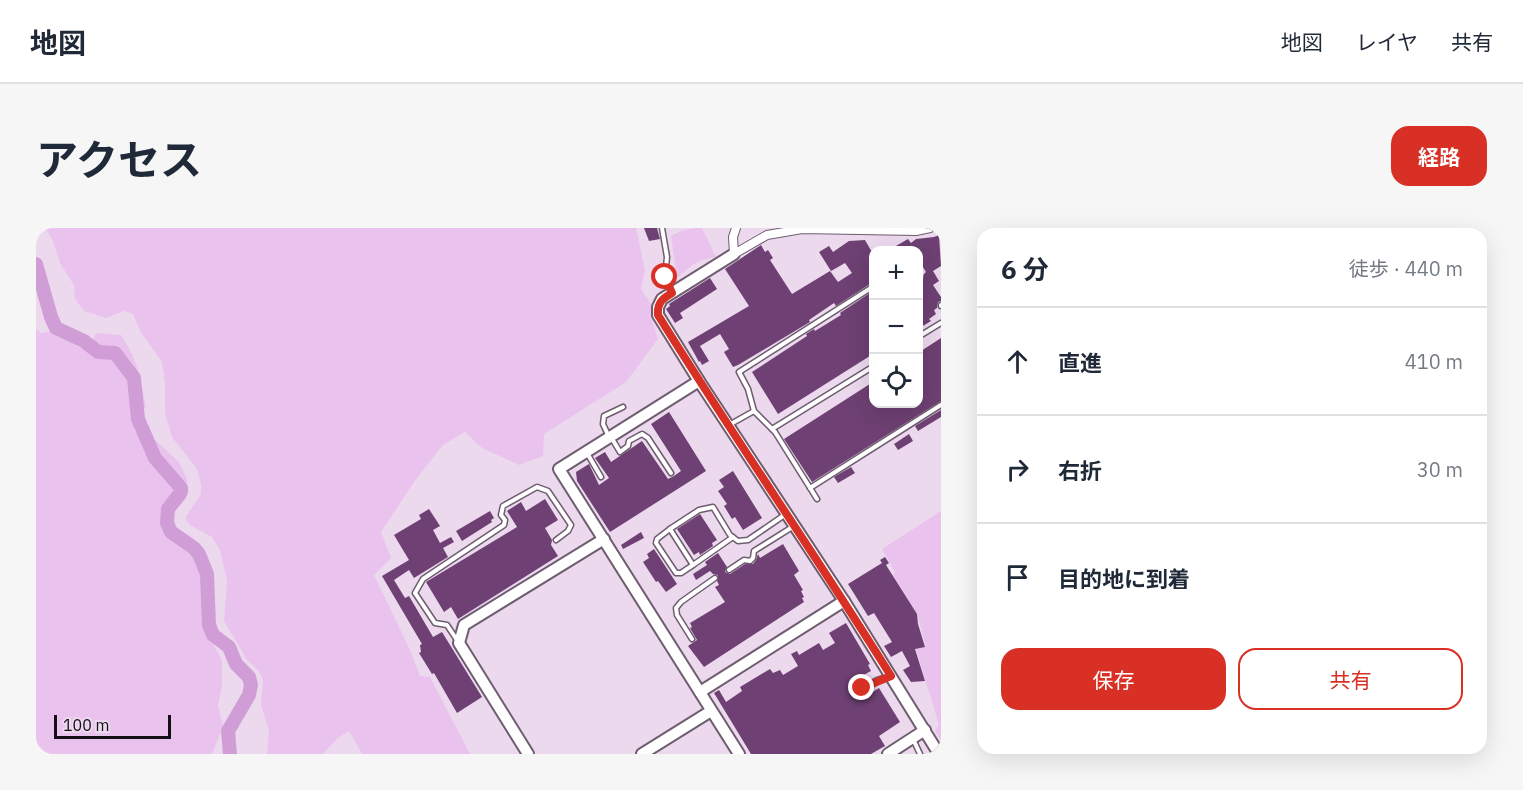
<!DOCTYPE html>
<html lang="ja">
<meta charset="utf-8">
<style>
:root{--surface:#fff;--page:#f6f6f7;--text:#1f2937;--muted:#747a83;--line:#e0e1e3;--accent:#d93025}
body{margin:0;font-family:"IBM Plex Sans","Noto Sans JP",sans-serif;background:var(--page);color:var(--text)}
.controls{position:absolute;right:18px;top:18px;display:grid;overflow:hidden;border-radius:12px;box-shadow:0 6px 24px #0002}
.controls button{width:54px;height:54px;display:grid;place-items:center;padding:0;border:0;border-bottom:2px solid var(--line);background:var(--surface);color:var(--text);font:30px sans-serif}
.scale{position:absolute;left:18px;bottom:15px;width:117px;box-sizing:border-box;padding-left:6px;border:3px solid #140e15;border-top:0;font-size:16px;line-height:21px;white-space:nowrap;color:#140e15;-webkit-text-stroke:4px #ecd9ee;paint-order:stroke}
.stop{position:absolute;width:18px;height:18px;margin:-14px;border:4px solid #d93025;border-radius:50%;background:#fff}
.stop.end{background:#d93025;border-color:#fff;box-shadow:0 2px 6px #0008}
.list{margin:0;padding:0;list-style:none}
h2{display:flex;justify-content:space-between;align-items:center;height:78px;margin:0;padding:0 24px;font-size:26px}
h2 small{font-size:20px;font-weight:400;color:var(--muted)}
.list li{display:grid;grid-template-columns:39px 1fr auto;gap:18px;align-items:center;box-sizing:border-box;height:108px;padding:0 24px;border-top:2px solid var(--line)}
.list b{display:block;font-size:22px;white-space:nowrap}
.list em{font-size:20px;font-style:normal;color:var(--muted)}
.actions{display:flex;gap:12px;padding:18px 24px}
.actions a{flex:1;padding:14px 0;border:2px solid var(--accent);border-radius:18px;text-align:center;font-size:21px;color:var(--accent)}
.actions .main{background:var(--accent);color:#fff}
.icon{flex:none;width:33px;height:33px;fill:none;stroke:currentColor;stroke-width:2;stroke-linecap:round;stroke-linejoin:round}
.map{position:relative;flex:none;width:905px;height:526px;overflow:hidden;border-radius:18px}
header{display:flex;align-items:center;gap:36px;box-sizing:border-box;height:84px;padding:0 30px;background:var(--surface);border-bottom:2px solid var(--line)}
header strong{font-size:28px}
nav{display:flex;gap:33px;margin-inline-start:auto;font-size:21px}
.intro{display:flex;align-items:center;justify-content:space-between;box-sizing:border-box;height:144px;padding:0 36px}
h1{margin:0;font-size:42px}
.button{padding:15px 27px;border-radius:18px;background:var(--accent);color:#fff;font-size:21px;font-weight:700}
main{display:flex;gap:36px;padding:0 36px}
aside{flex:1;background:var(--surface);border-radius:18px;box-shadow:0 6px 24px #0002}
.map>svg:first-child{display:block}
.green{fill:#e9c3ed}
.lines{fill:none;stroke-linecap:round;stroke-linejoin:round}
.river{stroke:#d09dd6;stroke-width:14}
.building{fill:#6e4073}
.lane-casing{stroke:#6e5d6f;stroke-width:7}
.street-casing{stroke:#6e5d6f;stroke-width:10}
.secondary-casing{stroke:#6e5d6f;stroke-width:14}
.lane{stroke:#fff;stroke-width:4}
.street{stroke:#fff;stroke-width:8}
.secondary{stroke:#fff;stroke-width:10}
.route{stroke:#d93025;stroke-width:8}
</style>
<header>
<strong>地図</strong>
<nav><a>地図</a><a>レイヤ</a><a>共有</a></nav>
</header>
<div class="intro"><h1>アクセス</h1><a class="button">経路</a></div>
<main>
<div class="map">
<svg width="905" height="526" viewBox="0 0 905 526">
<rect width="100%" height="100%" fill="#ecd9ee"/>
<!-- green -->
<g class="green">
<polygon points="9,0 600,0 609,42 605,61 617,79 615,89 622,111 590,154 508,206 507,228 483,237 446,220 429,204 407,217 380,251 345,304 355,330 338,347 375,424 384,448 394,449 434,526 326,526 313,503 302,510 287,526 231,526 233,502 225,477 227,452 222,442 211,432 188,393 191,353 184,322 176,309 154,297 149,290 165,266 165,256 161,241 136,209 129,185 129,155 126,134 104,103 97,86 88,83 70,90 48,83 39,71 38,57 25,37 16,11"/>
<path d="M658,0H666L680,29C663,31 654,38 641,50L635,8L645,3Z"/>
<path d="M0,101L5,105L25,102L42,109L40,118L53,121L60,105L85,107C102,133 105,150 110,180L96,183L99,204L116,209L143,234L151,251L150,271L132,289L134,301L168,323L173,338L177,365L172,397L174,411L186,432V458L182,477L187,498L176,526H0Z"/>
<polygon points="905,283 905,512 899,503 903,497 880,421 890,418 881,386 857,347 859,344 846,321"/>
</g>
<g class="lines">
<!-- river -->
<polyline class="river" points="0,36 15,89 20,100 48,113 62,124 79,125 98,150 102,191 119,230 145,260 145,264 132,281 131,295 135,304 158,320 163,326 171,346 173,397 177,407 193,419 200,436 213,449 215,457 213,467 192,503 194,526"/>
</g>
<!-- building -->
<g class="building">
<polygon points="608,0 621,0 624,11 613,13"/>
<polygon points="903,7 905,38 897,43 903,53 897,57 905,69 905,73 902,74 901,80 898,82 900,86 893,91 895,93 882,101 882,52 887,51 888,46 890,44 882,31 882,22 853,22 872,11 875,15 880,11 898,9"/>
<polygon points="829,12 837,26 837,54 800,78 798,75 773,92 774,94 702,137 697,139 688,124 693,121 684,106 664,118 673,133 666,137 664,133 663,134 652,114 713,78 689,41 725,17 729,24 732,22 737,30 734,32 756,66 794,43 802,54 816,45 809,35 795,43 783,24 793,18 797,24 813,13"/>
<polygon points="674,50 681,61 644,85 647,90 639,95 630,81 634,78 633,76"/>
<polygon points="837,63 837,126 742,186 716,144 771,108 770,106 778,101 779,103 805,87 804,85"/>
<polygon points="905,110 905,173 776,254 748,211 837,154 837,176 882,176 882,125"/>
<polygon points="905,182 905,189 882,203 879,198"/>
<polygon points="633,184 670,243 574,304 541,253 540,244 553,236 563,257 573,250 559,230 569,224 575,234 606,213 632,251 638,248 645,243 615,196"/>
<polygon points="873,206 877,213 862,222 858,216"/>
<polygon points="815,239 819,245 802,255 798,249"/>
<polygon points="697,243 726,290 707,302 699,289 696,291 688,278 691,276 682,263 688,259 683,252"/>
<polygon points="509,271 522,292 509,300 516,312 515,317 522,328 422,391 415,379 408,384 390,354 481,299 471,283 485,274 490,283"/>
<polygon points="393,281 404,298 397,302 404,315 415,309 418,314 407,320 412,329 378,350 373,342 358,352 369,370 373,368 397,409 406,404 446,469 421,485 398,445 396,446 383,425 385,424 384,417 386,416 346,348 373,332 358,307 385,291 383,287"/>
<polygon points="454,283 458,290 455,292 456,294 426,313 420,303"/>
<polygon points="664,286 681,312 676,315 677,318 664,327 663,324 658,327 641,301"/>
<polygon points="605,304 608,310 587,321 585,317"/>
<polygon points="747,316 763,343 758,347 767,362 765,363 768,369 766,370 768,374 668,439 652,418 661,412 654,400 656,399 654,395 689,374 679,359 683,357 681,353 682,347 677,346 674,343 660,352 657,346 671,337 669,334 682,325 691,339 689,344 694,346 709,336 717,336 720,332 722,326 724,330"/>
<polygon points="618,321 641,356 630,364 622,353 620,354 607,334 613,330 611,326"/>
<polygon points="849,329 853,335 850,337 881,386 882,396 889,419 879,421 889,453 875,454 867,442 874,438 866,423 855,429 848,418 856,414 838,385 832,388 812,356 846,335 844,332"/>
<polygon points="810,395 834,436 832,437 835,443 824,449 826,452 819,457 827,470 843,460 864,494 843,508 849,518 835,526 715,526 678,465 683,462 690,474 706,463 704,459 734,441 737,445 744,442 747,447 762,438 755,426 761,423 763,427 783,415 787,422 799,415 793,405"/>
</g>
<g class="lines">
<!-- lane casing -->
<g class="lane-casing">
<g id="lane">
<polyline points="626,0 631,29 629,49 635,64"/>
<polyline points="882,45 884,48"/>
<polyline points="905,77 905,78"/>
<polyline points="882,109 905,95"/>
<polyline points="718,183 712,161 703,144 838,58"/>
<polyline points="693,197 718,183 739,204 781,271"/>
<polyline points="736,201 838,138"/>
<polyline points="573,209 567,196 568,188 587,179"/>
<polyline points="575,209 584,224 592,218 593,213 606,206 612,210 635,245"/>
<polyline points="551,225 565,249"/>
<polyline points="774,260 905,177"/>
<polyline points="634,301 621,311 620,315 640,345 645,345 657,337"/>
<polyline points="697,309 657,337 634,301 663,282 677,279 694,307 702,313 712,312 750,286"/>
<polyline points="693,342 708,332 714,333 717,330 718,323 758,298"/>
<polyline points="656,411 641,387 640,380 645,374 679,350"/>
<polyline points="421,412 411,397 399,395 379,365 387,351 468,297 469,292 465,287 467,278 501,259 512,263 535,297 532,303 520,312"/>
<polyline points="827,460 841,452 853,448"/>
<polyline points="877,511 884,526"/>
</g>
</g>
<!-- street casing -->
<g class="street-casing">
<polyline id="street" points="700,0 697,9 698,26 731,7 766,1 880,3 894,0"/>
</g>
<!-- secondary casing -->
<g class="secondary-casing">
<g id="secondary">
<polyline points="698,26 626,71 622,79 622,87 663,153 808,373 903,526"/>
<polyline points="663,153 523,241 703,526"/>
<polyline points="664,464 808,373"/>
<polyline points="492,526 423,415 428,397 568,311"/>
<polyline points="606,526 675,483"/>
<polyline points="852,526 889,502"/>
</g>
</g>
<!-- lane -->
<use href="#lane" class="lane"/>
<!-- street -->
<use href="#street" class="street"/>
<!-- secondary -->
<use href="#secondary" class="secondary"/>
</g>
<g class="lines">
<!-- route -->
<path class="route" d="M629,49L636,65C626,71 621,75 622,87C697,208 779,326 855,448L826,460"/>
</g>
</svg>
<div class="controls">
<button>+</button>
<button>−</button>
<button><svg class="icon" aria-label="locate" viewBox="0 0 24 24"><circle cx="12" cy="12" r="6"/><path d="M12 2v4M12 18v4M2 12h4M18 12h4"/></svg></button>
</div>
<div class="scale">100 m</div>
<div class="stop" style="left:629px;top:49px"></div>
<div class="stop end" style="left:826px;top:460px"></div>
</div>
<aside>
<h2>6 分<small>徒歩 · 440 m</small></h2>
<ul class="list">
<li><svg class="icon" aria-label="ahead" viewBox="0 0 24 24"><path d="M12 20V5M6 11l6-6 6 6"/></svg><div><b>直進</b></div><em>410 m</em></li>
<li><svg class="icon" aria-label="right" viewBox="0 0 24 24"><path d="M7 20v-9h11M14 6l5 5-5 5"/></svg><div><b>右折</b></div><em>30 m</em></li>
<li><svg class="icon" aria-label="arrive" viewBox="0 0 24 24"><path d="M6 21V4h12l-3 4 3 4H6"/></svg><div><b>目的地に到着</b></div></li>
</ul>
<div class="actions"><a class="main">保存</a><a>共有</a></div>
</aside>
</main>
